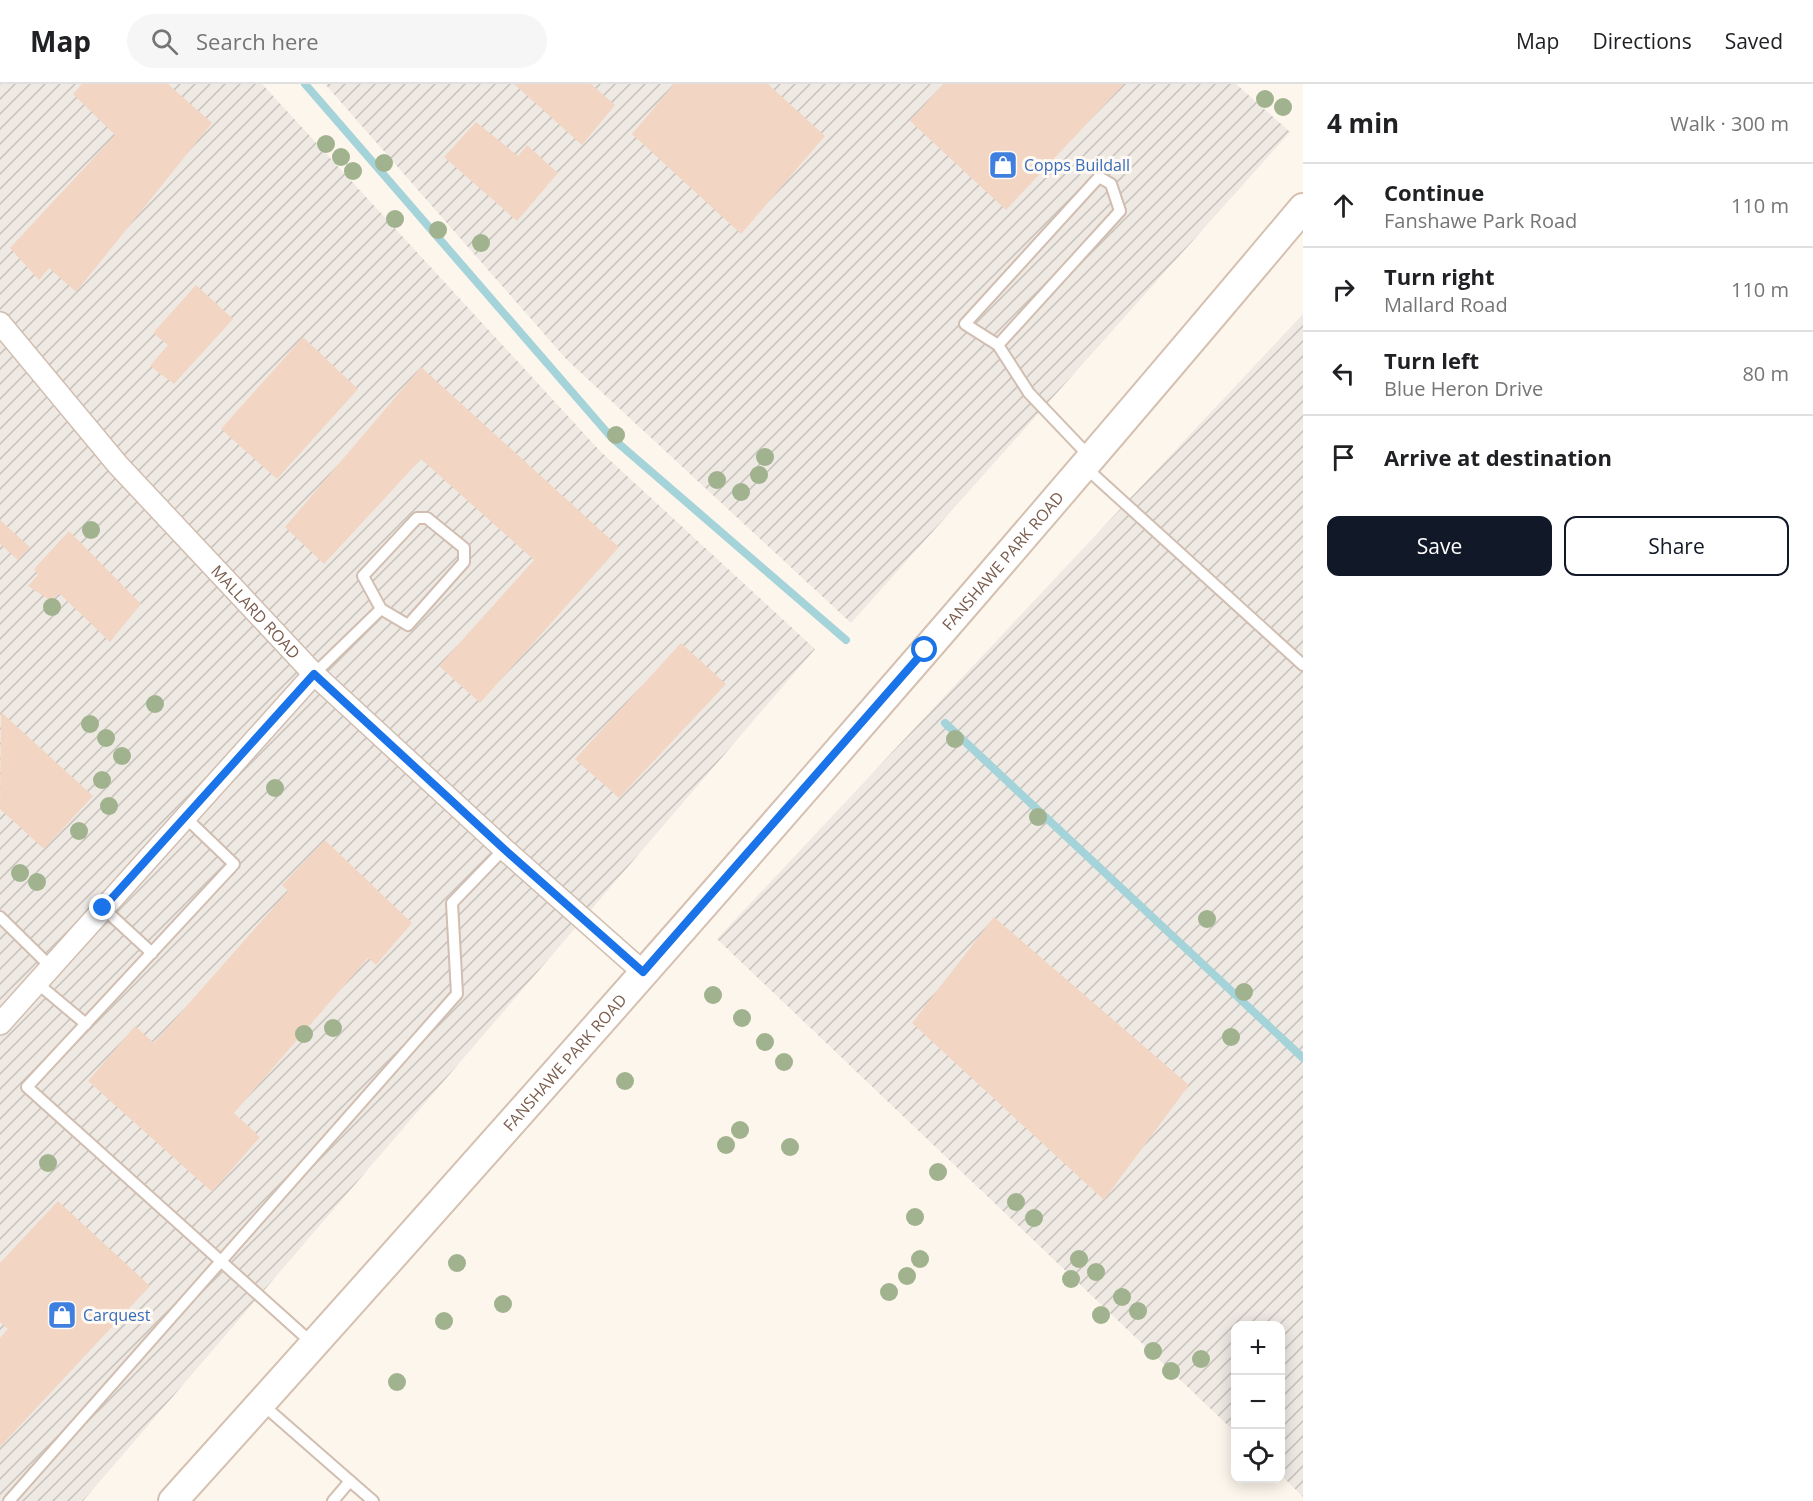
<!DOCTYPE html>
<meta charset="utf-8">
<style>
:root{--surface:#fff;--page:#f6f6f6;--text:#202124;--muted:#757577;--line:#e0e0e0;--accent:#111827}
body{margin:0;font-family:"Open Sans",sans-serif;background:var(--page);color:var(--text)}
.controls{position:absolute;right:18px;bottom:18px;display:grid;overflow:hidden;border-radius:12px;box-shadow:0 3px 15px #0003}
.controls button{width:54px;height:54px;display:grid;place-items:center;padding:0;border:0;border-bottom:2px solid var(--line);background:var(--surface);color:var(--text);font:30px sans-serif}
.stop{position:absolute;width:18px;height:18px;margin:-14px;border:4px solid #1a73e8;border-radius:50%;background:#fff}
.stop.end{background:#1a73e8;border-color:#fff;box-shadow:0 2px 6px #0008}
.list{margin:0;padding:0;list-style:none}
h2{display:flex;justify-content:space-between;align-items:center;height:78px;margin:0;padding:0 24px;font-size:26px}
h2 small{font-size:20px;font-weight:400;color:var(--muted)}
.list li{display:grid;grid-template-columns:39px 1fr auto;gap:18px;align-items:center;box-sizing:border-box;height:84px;padding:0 24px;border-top:2px solid var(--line)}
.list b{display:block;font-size:22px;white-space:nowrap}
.list p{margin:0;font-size:20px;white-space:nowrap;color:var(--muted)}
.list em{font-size:20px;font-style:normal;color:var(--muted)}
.actions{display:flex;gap:12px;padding:18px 24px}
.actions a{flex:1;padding:14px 0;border:2px solid var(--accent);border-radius:12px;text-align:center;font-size:21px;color:var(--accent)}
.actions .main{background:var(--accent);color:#fff}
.icon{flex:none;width:33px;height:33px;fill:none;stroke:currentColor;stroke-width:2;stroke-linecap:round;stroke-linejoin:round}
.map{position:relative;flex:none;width:1303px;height:1417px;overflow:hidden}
header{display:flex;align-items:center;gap:36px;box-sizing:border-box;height:84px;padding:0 30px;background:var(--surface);border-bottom:2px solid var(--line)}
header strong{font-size:28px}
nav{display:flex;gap:33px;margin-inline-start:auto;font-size:21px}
.search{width:420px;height:54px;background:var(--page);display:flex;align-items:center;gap:15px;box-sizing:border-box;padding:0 21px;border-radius:33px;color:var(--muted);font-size:22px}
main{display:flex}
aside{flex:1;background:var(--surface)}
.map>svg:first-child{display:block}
.industrial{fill:url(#industrial-furrows)}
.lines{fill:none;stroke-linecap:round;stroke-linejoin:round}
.stream{stroke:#a5d3da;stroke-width:8}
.building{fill:#f3d5c3}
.lane-casing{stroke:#d1beb0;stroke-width:14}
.street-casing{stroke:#d1beb0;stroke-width:24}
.secondary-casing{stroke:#d6c0b0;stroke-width:32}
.lane{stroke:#fff;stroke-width:10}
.street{stroke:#fff;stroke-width:21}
.secondary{stroke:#fff;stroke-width:28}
.tree{fill:#a0b28e}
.route{stroke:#1a73e8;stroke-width:8}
.labels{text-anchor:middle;stroke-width:6;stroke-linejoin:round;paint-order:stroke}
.shop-label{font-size:16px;fill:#366cbe;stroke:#fffaf3;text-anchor:start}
.street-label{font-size:16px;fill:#7a5c4d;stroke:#fffaf3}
</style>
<header>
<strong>Map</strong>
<div class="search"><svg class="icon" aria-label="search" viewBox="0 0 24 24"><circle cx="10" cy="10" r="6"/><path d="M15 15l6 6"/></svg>Search here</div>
<nav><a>Map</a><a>Directions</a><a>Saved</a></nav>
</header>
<main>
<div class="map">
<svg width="1303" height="1417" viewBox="0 0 1303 1417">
<defs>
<pattern id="industrial-furrows" width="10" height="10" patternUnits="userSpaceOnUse" patternTransform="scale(1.5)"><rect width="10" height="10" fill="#efe9e4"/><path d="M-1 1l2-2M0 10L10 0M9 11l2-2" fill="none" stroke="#c7c0bb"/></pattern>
</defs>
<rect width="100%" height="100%" fill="#fdf6ec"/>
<!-- industrial -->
<g class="industrial">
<polygon points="0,0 262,0 600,367 815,565 83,1417 0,1417"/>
<polygon points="325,0 1236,0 1290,48 851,539 567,276"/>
<polygon points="1303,230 1303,1413 1281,1391 1280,1242 1236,1242 1235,1348 717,855"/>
</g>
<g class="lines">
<!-- stream -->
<g class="stream">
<polyline points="305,0 611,353 846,556"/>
<polyline points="945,639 1303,974"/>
</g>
</g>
<!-- building -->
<g class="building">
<polygon points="82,0 168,0 212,39 76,208 49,184 39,196 10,164 115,51 73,10"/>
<polygon points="514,0 591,0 615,21 582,61"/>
<polygon points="674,0 768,0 825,52 741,150 632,50"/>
<polygon points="943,0 1124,0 1006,126 910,37"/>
<polygon points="476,38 518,72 527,61 558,89 517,137 444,73"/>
<polygon points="196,201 233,235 174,300 150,282 168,261 153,249"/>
<polygon points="303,253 358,305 277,395 221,345"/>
<polygon points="421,283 619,463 480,619 439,582 534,476 421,375 324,480 285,443"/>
<polygon points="0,436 30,463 18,476 0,460"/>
<polygon points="69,447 141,520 110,558 59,509 51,517 28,502 38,491 34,485"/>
<polygon points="681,559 726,600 619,714 575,675"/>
<polygon points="1,628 93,712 44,765 0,725"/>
<polygon points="325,756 412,839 376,881 368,874 234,1029 260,1053 212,1108 88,997 135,942 154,959 288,807 282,801"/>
<polygon points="994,833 1189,1001 1104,1116 912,939"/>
<polygon points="58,1117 150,1202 0,1363 0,1254 8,1245 0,1238 0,1179"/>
</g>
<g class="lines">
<!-- lane casing -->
<g class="lane-casing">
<g id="lane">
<polyline points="998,261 965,240 1099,93 1111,100 1120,127 998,261 1029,309 1090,373"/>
<polyline points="1086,384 1303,581"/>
<polyline points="314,590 381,525 408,541 464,478 464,464 427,434 417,434 363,492 381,525"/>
<polyline points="184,732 234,780 27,1003 312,1259"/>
<polyline points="103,824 152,869"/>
<polyline points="0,833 51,883"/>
<polyline points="37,899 86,940"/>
<polyline points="262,1320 350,1397"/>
<polyline points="9,1417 457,910 452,819 504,765"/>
<polyline points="333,1417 350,1397 373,1417"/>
</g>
</g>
<!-- street casing -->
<g class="street-casing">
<g id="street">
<path id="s1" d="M0,239L118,381L314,590L504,765L643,888"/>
<polyline points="0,940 314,590"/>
</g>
</g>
<!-- secondary casing -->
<g class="secondary-casing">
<g id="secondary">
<path id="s2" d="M173,1417C556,992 935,562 1303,124"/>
</g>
</g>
<!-- lane -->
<use href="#lane" class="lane"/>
<!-- street -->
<use href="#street" class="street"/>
<!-- secondary -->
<use href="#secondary" class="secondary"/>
</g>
<!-- trees -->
<g class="tree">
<circle cx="1265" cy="15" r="9"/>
<circle cx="1283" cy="23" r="9"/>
<circle cx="326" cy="60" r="9"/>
<circle cx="341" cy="73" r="9"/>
<circle cx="384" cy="79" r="9"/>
<circle cx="353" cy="87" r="9"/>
<circle cx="395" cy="135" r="9"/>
<circle cx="438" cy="146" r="9"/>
<circle cx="481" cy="159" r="9"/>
<circle cx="616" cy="351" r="9"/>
<circle cx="765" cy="373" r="9"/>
<circle cx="759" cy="391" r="9"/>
<circle cx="717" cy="396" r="9"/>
<circle cx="741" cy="408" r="9"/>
<circle cx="91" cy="446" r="9"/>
<circle cx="52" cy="523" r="9"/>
<circle cx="155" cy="620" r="9"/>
<circle cx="90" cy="640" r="9"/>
<circle cx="106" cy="654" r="9"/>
<circle cx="955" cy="655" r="9"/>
<circle cx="122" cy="672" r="9"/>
<circle cx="102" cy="696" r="9"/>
<circle cx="275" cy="704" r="9"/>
<circle cx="109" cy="722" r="9"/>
<circle cx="1038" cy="733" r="9"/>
<circle cx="79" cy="747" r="9"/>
<circle cx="20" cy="789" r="9"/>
<circle cx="37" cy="798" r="9"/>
<circle cx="1207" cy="835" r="9"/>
<circle cx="1244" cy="908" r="9"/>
<circle cx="713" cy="911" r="9"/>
<circle cx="742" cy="934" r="9"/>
<circle cx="333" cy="944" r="9"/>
<circle cx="304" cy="950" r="9"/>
<circle cx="1231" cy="953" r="9"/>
<circle cx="765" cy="958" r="9"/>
<circle cx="784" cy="978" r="9"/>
<circle cx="625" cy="997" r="9"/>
<circle cx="740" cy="1046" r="9"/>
<circle cx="726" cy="1061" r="9"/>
<circle cx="790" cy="1063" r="9"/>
<circle cx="48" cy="1079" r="9"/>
<circle cx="938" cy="1088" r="9"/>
<circle cx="1016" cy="1118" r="9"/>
<circle cx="915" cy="1133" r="9"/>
<circle cx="1034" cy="1134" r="9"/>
<circle cx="920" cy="1175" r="9"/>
<circle cx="1079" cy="1175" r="9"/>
<circle cx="457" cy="1179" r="9"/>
<circle cx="1096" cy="1188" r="9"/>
<circle cx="907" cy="1192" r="9"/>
<circle cx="1071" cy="1195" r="9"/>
<circle cx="889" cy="1208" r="9"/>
<circle cx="1122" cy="1213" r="9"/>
<circle cx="503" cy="1220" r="9"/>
<circle cx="1138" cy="1227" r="9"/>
<circle cx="1101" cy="1231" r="9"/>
<circle cx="444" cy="1237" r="9"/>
<circle cx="1153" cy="1267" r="9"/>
<circle cx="1201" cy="1275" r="9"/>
<circle cx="1171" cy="1287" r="9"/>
<circle cx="397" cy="1298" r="9"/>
</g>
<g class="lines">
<!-- route -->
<polyline class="route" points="103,824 314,590 504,765 643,888 925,566"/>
</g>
<!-- icons -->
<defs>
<g id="shop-square" transform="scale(1.5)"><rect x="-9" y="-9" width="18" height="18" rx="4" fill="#3f7fe0" stroke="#fffaf3"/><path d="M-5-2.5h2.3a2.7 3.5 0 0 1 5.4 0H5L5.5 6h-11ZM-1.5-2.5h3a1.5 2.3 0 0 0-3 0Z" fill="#fff"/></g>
</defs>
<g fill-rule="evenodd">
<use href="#shop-square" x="1003" y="81"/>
<use href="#shop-square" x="62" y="1231"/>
</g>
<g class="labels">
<!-- shop labels -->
<g class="shop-label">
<text x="1024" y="87">Copps Buildall</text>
<text x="83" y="1237">Carquest</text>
</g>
<!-- street labels -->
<g class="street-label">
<text dy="6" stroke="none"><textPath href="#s2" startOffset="1254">FANSHAWE PARK ROAD</textPath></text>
<text dy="6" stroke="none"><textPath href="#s1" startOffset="386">MALLARD ROAD</textPath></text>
<text dy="6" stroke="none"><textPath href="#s2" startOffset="588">FANSHAWE PARK ROAD</textPath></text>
</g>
</g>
</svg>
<div class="controls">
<button>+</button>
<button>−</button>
<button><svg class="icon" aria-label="locate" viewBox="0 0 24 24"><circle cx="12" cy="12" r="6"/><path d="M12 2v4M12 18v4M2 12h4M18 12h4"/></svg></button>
</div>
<div class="stop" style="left:925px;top:566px"></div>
<div class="stop end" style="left:103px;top:824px"></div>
</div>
<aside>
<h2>4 min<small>Walk · 300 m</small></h2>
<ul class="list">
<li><svg class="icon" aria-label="ahead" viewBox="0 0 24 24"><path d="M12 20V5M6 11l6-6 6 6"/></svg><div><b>Continue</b><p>Fanshawe Park Road</p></div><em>110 m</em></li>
<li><svg class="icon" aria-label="right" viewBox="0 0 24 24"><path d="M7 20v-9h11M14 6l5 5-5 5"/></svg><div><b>Turn right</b><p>Mallard Road</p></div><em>110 m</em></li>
<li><svg class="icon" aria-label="left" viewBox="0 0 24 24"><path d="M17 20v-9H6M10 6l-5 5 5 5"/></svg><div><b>Turn left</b><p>Blue Heron Drive</p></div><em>80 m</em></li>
<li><svg class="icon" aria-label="arrive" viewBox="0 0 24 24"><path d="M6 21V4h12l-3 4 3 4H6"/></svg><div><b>Arrive at destination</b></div></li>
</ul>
<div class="actions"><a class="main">Save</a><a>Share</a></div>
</aside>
</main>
